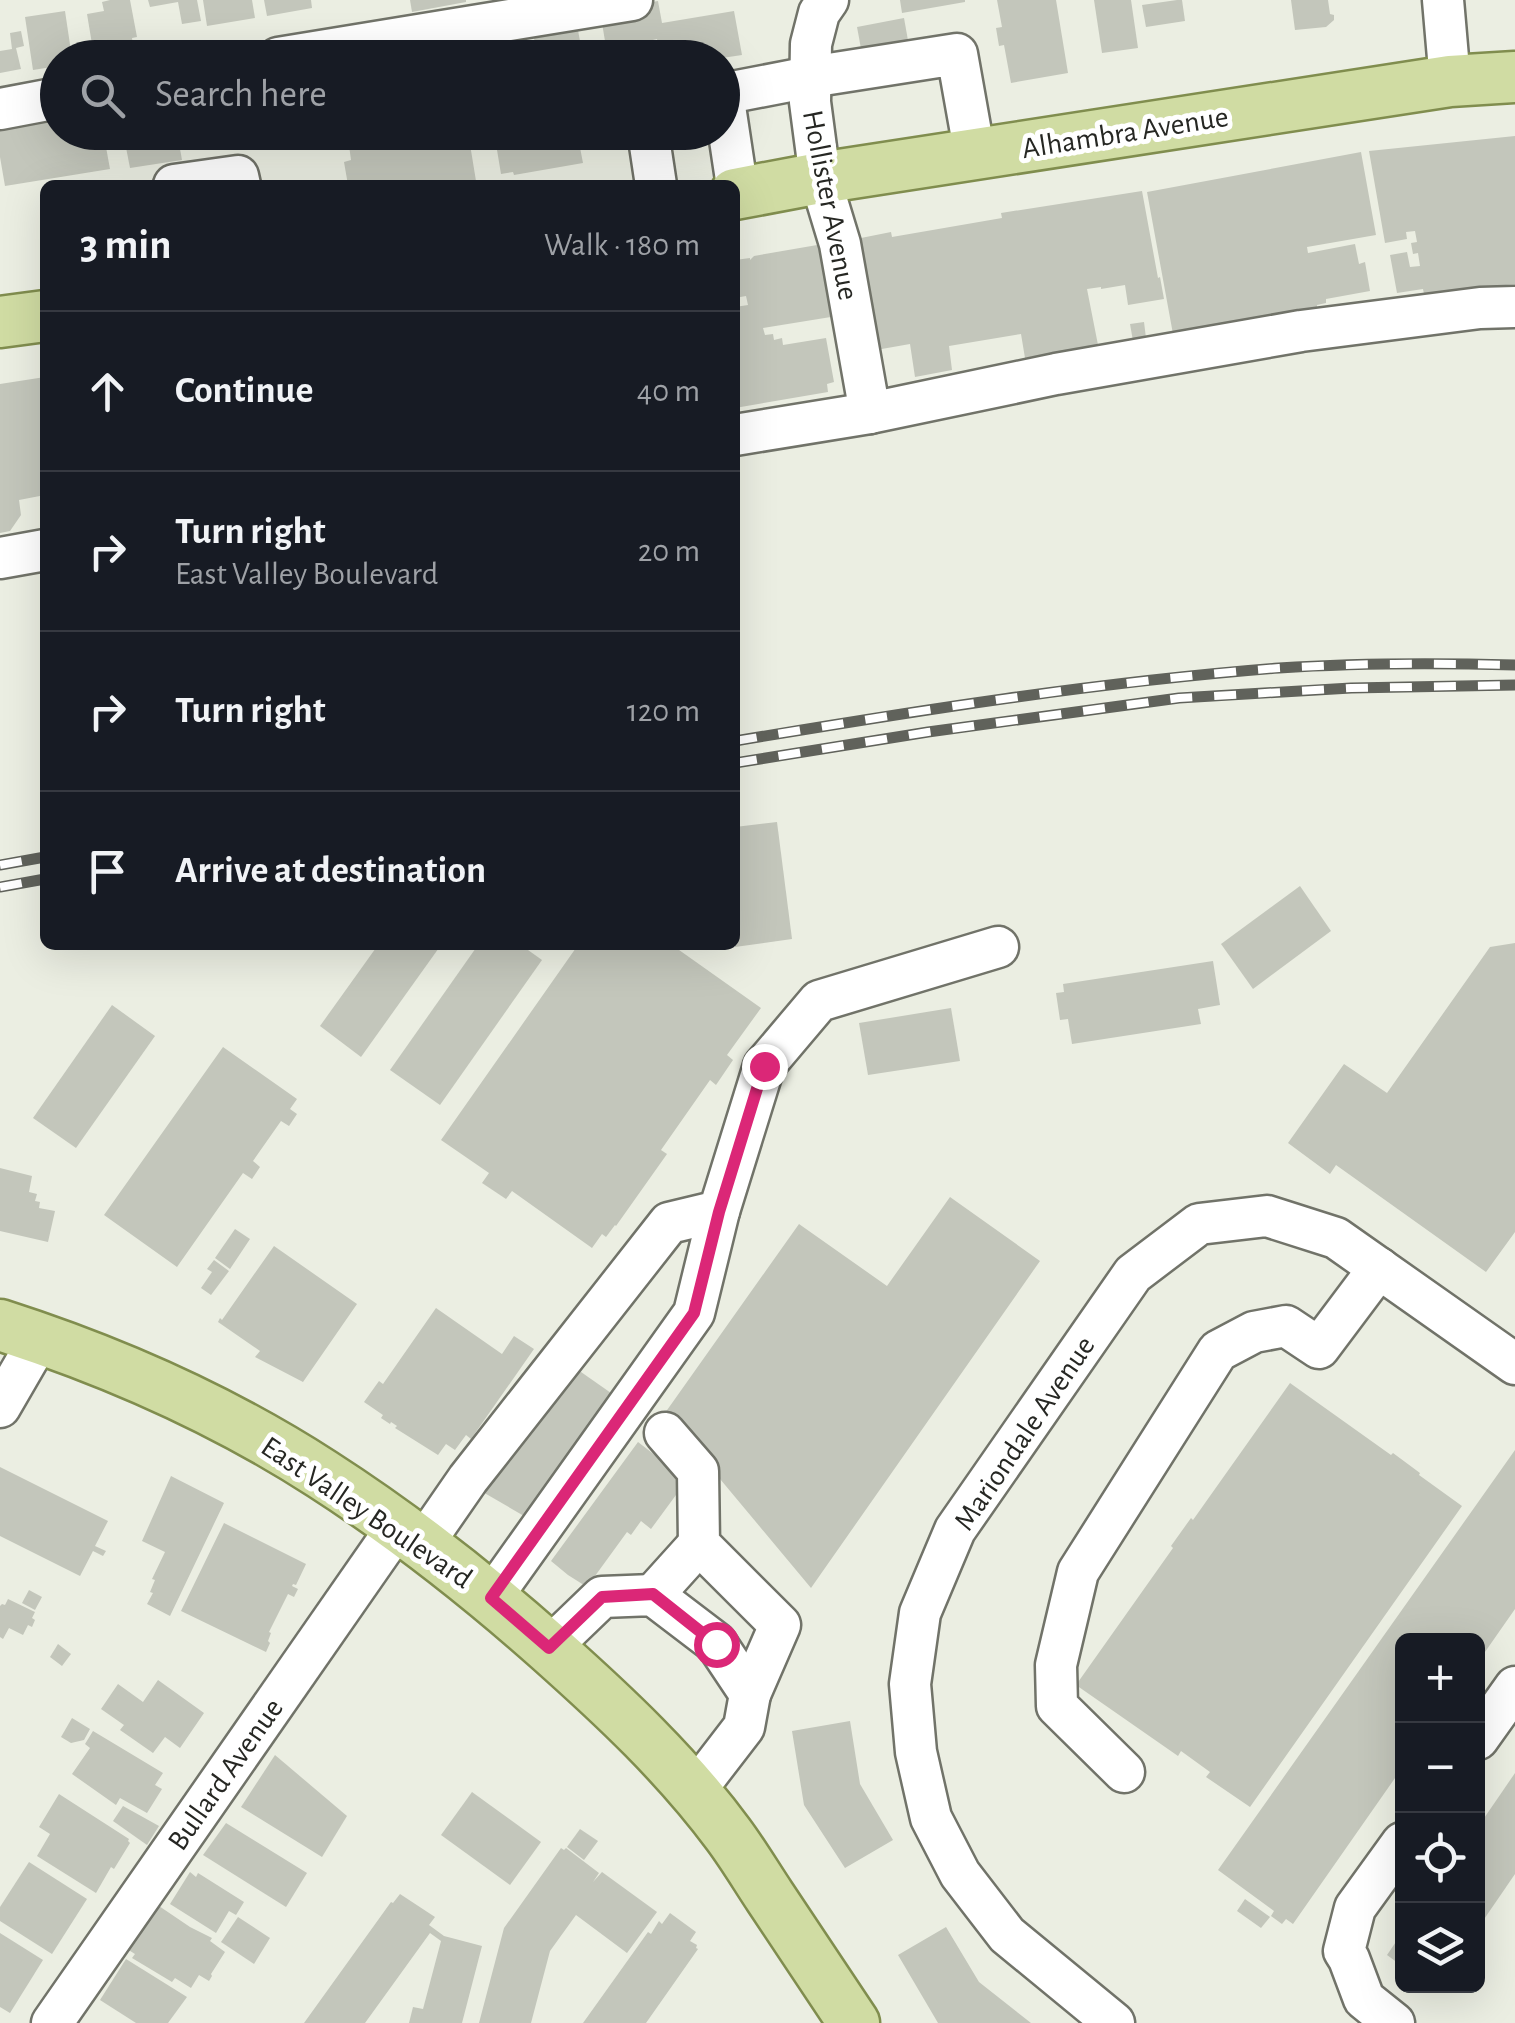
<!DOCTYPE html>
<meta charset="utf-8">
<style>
:root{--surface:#171b24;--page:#242831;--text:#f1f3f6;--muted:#9ea1a6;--line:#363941}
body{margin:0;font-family:"Alegreya Sans",sans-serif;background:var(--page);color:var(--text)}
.controls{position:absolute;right:30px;bottom:30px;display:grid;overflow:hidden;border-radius:15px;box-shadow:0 10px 40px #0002}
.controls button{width:90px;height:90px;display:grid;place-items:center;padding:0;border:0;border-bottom:2px solid var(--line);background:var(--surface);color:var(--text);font:50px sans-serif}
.stop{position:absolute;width:30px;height:30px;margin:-22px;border:8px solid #db2777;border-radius:50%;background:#fff}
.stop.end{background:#db2777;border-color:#fff;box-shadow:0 2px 10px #0008}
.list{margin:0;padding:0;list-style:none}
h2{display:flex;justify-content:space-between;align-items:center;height:130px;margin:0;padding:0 40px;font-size:42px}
h2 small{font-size:32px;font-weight:400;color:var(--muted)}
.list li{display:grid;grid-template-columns:65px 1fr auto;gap:30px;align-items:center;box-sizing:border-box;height:160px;padding:0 40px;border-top:2px solid var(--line)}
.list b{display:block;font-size:38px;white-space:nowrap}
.list p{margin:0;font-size:32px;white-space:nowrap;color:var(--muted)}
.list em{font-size:32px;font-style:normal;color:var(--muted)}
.icon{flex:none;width:55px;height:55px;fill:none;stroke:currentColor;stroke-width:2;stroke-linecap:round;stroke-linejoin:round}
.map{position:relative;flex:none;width:1515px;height:2023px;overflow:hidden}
.search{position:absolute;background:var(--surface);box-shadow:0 10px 40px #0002;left:40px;top:40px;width:700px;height:110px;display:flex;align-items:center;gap:25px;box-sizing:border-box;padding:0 35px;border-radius:55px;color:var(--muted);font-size:38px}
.panel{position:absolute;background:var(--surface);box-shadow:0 10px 40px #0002;left:40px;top:180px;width:700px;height:770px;border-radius:15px}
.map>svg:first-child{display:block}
.building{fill:#c3c6bb}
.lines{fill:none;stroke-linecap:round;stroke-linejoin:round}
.minor-casing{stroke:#717369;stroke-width:45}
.major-casing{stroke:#808d4e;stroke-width:55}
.minor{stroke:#fff;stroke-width:40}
.major{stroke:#d0dca3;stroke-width:50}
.rail-casing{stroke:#60625b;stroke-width:11}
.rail{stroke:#fff;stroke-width:8;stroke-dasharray:22;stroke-linecap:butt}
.route{stroke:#db2777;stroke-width:12}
.labels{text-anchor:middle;stroke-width:10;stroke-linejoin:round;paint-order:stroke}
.street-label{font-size:30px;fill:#262723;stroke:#fff}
</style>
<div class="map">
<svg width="1515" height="2023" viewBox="0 0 1515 2023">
<rect width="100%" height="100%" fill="#ebeee2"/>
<!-- building -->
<g class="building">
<polygon points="110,0 130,0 137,37 132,38 134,52 110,56 108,41 92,44 87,14 104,11 102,2"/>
<polygon points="148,0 197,0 201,21 182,24 178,2 150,7"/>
<polygon points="203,0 252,0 255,18 207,26"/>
<polygon points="264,0 311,0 312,8 267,16"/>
<polygon points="410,0 466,0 466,2 412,12"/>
<polygon points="900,0 965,0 965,2 902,13"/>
<polygon points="997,0 1056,0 1068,73 1011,83 1004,45 999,46 996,28 1002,27"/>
<polygon points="1094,0 1131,0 1138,48 1102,53"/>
<polygon points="1177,0 1182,0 1185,21 1146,27 1142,5"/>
<polygon points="1291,0 1328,0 1330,14 1334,15 1334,20 1326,27 1295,30"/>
<polygon points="658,1 662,23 734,11 742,55 722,58 661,58 657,39 628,46 628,43 606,47 600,11"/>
<polygon points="65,11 72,58 58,58 58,66 33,70 25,17"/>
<polygon points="904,18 909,46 862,54 857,27"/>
<polygon points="517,29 521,49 527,48 528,58 473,58 470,40"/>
<polygon points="578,30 583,58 537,58 534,38"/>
<polygon points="21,31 24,46 16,48 21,69 0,73 0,51 12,49 10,33"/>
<polygon points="452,37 455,58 338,58"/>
<polygon points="58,103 58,132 69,132 71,142 104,136 110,169 5,186 0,157 0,113"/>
<polygon points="123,132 177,132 182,160 130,168"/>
<polygon points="321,132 468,132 476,181 453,185 452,181 425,185 348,185 344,162 351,160 348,138 322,141"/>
<polygon points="494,132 577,132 583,163 514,175 513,172 501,174"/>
<polygon points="1515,136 1515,284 1424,294 1423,289 1397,293 1390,255 1407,252 1410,267 1420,266 1418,253 1413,254 1411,243 1417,242 1415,231 1406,232 1407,239 1385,243 1369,151"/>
<polygon points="1361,152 1376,235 1307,247 1308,253 1355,244 1359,264 1365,262 1370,291 1326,299 1326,303 1317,305 1317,307 1173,334 1147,192"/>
<polygon points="1142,191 1158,278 1160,277 1164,299 1128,305 1125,285 1101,289 1101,287 1087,289 1098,345 1025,358 1021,334 949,346 952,370 915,377 910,344 876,350 856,239 891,232 892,237 1002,218 1001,213"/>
<polygon points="823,244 837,316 763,328 765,335 773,334 774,340 782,338 783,345 826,338 834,382 827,384 828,392 735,408 735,307 748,305 746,296 735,298 735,260 750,258 750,260 754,256"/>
<polygon points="1144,322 1146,338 1133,341 1130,324"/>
<polygon points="45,377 45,495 19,500 21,515 10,531 0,533 0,384"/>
<polygon points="777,822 792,939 735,947 735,827"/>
<polygon points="1300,886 1331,931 1253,989 1221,944"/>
<polygon points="1515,943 1515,1232 1486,1272 1336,1165 1330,1174 1288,1143 1344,1064 1387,1093 1490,947"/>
<polygon points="378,945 441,945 361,1057 320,1026"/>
<polygon points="478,945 521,945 542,960 440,1105 390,1070"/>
<polygon points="578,945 672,945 761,1008 727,1055 733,1060 716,1085 710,1080 661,1150 667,1154 616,1226 615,1225 606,1237 602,1234 592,1248 512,1191 506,1199 482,1183 489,1173 441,1140"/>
<polygon points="1213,961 1220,1005 1198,1009 1201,1024 1072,1044 1068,1019 1060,1020 1056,993 1064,992 1063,984"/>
<polygon points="112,1005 155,1036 76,1148 33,1118"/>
<polygon points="951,1008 960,1061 868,1075 859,1023"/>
<polygon points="223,1047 297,1099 290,1109 297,1114 289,1126 281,1121 253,1161 260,1167 252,1179 243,1173 177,1267 104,1215"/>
<polygon points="0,1168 32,1176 29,1192 37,1194 35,1201 40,1202 39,1208 55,1211 48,1242 0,1231"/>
<polygon points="950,1197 1040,1261 811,1588 665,1413 799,1224 887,1286"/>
<polygon points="235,1229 250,1239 230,1269 215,1258"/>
<polygon points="274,1246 357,1304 303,1382 255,1357 260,1351 218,1322 220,1318 222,1320"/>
<polygon points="214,1260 229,1271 211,1295 201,1288 212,1272 207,1269"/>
<polygon points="436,1308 502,1354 514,1336 534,1349 471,1439 466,1435 455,1450 446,1444 438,1455 395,1428 397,1426 391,1422 390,1424 381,1418 383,1415 364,1402 379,1381 383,1384"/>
<polygon points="571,1365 611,1393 524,1516 481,1491"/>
<polygon points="1290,1383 1391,1455 1393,1453 1420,1473 1419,1475 1462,1506 1250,1807 1206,1777 1210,1772 1181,1751 1178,1756 1076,1685 1173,1548 1171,1546 1191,1518 1193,1520"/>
<polygon points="638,1442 687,1480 651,1529 641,1521 631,1535 627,1532 587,1587 568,1575 551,1561"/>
<polygon points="1515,1450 1515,1609 1478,1662 1478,1640 1402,1640 1402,1768 1293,1924 1286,1919 1282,1924 1271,1916 1274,1911 1218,1870"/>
<polygon points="0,1467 108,1521 95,1546 106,1551 103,1556 93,1551 80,1576 0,1536"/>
<polygon points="171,1476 224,1503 170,1616 147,1604 153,1593 150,1592 155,1580 152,1579 165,1552 142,1541"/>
<polygon points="224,1523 306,1564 296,1585 293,1584 292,1586 298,1589 294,1597 288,1594 269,1632 271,1633 268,1641 270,1643 266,1652 181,1611"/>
<polygon points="29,1590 42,1597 35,1610 22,1603"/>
<polygon points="8,1599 35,1612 32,1618 35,1620 32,1627 28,1625 23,1635 9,1628 3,1639 0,1637 0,1606 2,1604 5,1605"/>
<polygon points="58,1644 71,1654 62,1666 50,1657"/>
<polygon points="158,1680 204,1713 180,1748 165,1737 153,1753 120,1730 124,1725 101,1709 118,1684 143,1702"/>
<polygon points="72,1718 90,1729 84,1740 71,1743 61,1737"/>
<polygon points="850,1721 860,1784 893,1840 845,1868 804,1805 792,1731"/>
<polygon points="93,1731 163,1773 155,1785 162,1789 147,1813 120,1798 116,1805 72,1774 90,1748 85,1744"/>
<polygon points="275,1755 347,1816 322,1857 241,1807"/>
<polygon points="1515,1773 1515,1874 1478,1928 1478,1827"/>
<polygon points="472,1792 541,1842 510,1885 441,1835"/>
<polygon points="59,1794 129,1839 128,1841 130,1843 114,1869 111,1867 96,1893 37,1856 50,1834 39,1827"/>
<polygon points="123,1806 159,1826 147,1845 113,1821"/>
<polygon points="226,1823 307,1873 286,1907 203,1855"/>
<polygon points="580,1829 598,1841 584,1860 567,1847"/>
<polygon points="561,1848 564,1850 566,1848 599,1873 593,1882 602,1872 657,1912 627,1953 576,1915 550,1951 531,2023 479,2023 504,1928"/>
<polygon points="29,1862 87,1899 52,1954 0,1921 0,1907"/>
<polygon points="190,1872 196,1877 198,1873 244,1902 236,1915 229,1911 216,1933 170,1904"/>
<polygon points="400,1894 435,1917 429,1925 444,1936 482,1946 462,2023 409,2023 413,2007 423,2009 441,1941 430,1933 365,2023 304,2023 391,1902 393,1903"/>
<polygon points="1245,1899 1270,1917 1261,1928 1237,1911"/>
<polygon points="159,1906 190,1927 212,1938 210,1941 225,1952 211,1974 212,1976 209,1981 199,1975 191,1988 175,1978 172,1982 132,1958 135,1954 127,1949"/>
<polygon points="670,1913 696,1932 690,1941 697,1945 696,1948 698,1949 646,2023 583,2023 648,1932 651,1934 659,1921 662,1924"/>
<polygon points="238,1917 270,1938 254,1964 221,1942"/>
<polygon points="946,1927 979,1982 1031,2023 938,2023 898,1955"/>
<polygon points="0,1933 43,1960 10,2013 0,2007"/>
<polygon points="1402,1933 1402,1966 1387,1955"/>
<polygon points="126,1959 187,1997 168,2023 136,2023 100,2000"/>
</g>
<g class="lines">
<!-- minor casing -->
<g class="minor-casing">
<g id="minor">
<polyline points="828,0 819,13 811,44 810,102 820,178 840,244 870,413"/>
<polyline points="1443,0 1450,81"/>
<polyline points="278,58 632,0"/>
<polyline points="723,93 738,193"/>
<polyline points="722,94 810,77 957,54 975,155"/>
<polyline points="0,109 58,98"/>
<polyline points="648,132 656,185"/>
<polyline points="174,185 238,176 240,185"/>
<polyline points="735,435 870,413 1056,374 1301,331 1480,308 1515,307"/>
<polyline points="0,558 45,550"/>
<polyline points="0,1407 40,1338"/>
<polyline points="665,1433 698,1471 699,1544 780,1625 750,1694"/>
<polyline points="423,1544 468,1479 669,1223 719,1211 764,1066 819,1001 998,947"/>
<polyline points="653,1595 699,1544"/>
<polyline points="491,1598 694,1313 719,1211"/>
<polyline points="549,1648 602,1597 653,1595 716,1643 750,1694 744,1727 694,1792"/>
<polyline points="1478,1739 1515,1687"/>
<polyline points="1124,1772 1057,1706 1056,1665 1078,1572 1218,1351 1254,1332 1286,1326 1319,1348 1379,1268"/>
<polyline points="52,2023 398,1526"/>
<polyline points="1114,2023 1007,1935 960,1874 931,1818 916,1752 910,1684 920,1613 955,1530 1133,1274 1199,1224 1267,1216 1336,1238 1515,1364"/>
<polyline points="1394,2023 1364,1999 1349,1959 1344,1951 1355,1908 1402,1843"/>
</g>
</g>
<!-- major casing -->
<g class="major-casing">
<g id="major">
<polyline points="735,194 820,178 1450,81 1515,77"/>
<polyline points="0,322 45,316"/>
<path d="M0,1325C112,1361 223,1410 322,1474C403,1526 478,1585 550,1649C614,1706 677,1765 728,1834C743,1854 756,1876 770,1897C798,1939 826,1981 854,2023"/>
</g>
</g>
<!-- minor -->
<use href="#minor" class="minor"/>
<!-- major -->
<use href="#major" class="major"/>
<!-- rail casing -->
<g class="rail-casing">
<g id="rail">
<path d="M735,741C915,711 1097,682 1279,668C1357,663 1437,663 1515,665"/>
<polyline points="735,763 928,732 1179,698 1351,688 1515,685"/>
<polyline points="0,865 45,857"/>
<polyline points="0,887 45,879"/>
</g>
</g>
<!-- rail -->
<use href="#rail" class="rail"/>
</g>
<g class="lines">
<!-- route -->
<polyline class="route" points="716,1644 653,1594 602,1597 549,1648 491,1598 694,1313 719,1212 764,1066"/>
</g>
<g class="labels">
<!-- street labels -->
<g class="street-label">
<text transform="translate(1125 132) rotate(-9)" y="10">Alhambra Avenue</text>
<text transform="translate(831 205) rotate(79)" y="10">Hollister Avenue</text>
<text transform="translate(1024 1433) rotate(-56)" y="10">Mariondale Avenue</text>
<text transform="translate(367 1512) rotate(34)" y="10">East Valley Boulevard</text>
<text transform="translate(225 1774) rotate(-55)" y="10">Bullard Avenue</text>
</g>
</g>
</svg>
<div class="controls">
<button>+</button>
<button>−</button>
<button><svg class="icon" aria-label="locate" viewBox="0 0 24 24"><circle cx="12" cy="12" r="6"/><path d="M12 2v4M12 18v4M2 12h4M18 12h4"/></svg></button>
<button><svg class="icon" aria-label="layers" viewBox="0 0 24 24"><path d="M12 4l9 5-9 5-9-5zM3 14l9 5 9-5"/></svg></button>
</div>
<div class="stop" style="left:716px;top:1644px"></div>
<div class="stop end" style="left:764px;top:1066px"></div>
<div class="search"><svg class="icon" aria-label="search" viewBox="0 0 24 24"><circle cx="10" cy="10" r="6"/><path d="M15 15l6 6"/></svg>Search here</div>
<section class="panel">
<h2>3 min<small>Walk · 180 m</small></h2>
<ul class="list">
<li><svg class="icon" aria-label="ahead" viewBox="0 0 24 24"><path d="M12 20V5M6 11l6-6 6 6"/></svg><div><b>Continue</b></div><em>40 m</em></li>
<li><svg class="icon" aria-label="right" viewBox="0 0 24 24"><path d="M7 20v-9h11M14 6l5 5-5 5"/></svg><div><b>Turn right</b><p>East Valley Boulevard</p></div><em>20 m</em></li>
<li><svg class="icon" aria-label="right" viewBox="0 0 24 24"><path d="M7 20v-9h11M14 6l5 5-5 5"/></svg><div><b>Turn right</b></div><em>120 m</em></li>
<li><svg class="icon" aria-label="arrive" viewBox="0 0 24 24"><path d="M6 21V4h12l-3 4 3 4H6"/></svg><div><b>Arrive at destination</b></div></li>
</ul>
</section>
</div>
